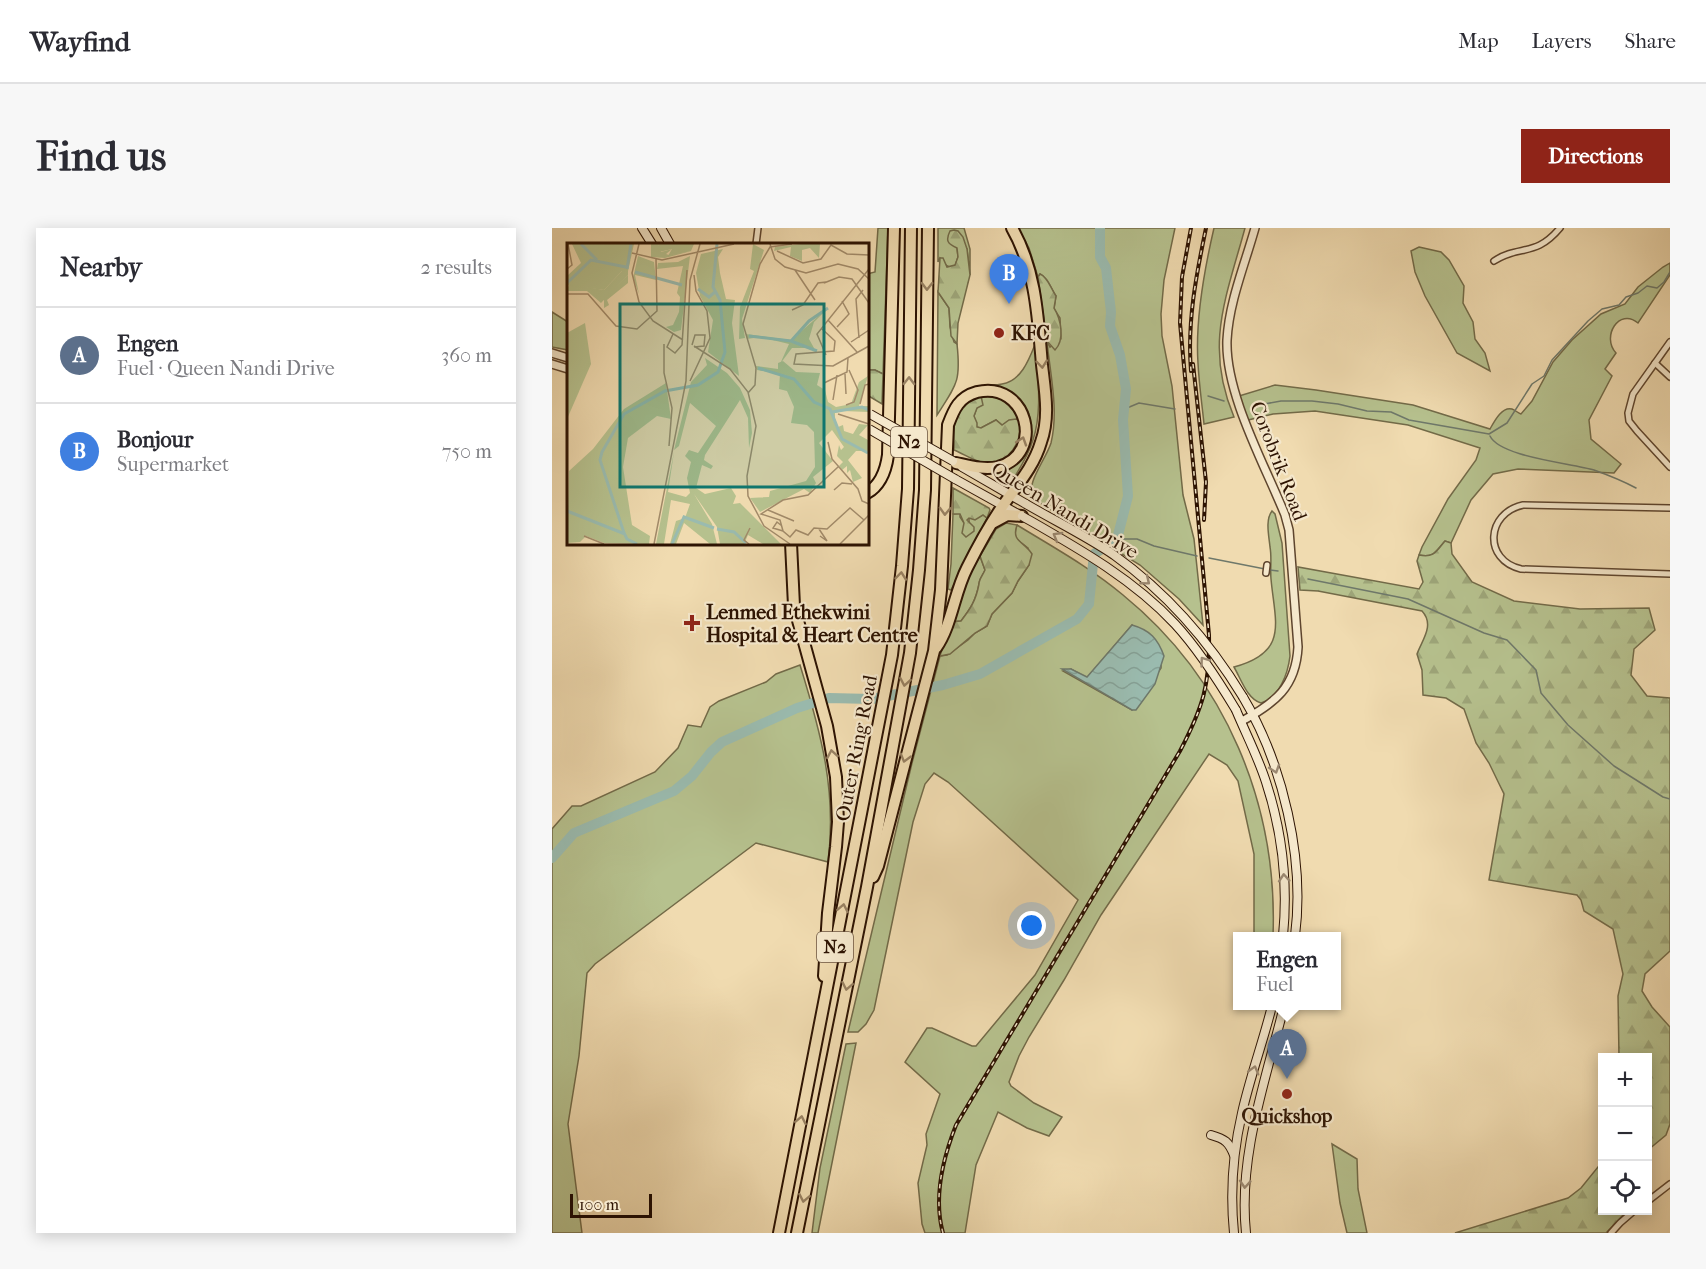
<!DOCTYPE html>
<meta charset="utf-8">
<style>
:root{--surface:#fff;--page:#f7f7f7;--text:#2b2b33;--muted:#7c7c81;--line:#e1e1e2;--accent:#8f2418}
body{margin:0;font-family:"IM FELL French Canon",serif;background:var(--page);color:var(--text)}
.controls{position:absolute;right:18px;bottom:18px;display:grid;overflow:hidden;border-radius:0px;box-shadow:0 3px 15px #0003}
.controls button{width:54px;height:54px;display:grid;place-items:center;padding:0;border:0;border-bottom:2px solid var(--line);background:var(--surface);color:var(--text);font:30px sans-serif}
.scale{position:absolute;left:18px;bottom:15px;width:82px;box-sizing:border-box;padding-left:6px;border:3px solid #2d1302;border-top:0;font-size:16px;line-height:21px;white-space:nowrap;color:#2d1302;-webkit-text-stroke:4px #f5e8cc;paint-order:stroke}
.you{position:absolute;left:480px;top:698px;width:21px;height:21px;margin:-15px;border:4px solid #fff;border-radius:50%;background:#1a73e8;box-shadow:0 0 0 9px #1a73e833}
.badge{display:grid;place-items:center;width:39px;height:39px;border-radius:50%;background:var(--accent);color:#fff;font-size:20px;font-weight:700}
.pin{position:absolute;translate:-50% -50px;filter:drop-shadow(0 2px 3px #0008)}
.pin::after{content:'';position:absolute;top:32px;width:21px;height:18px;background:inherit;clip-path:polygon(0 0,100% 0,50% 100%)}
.popup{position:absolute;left:681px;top:704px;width:108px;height:78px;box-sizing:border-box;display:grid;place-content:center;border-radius:0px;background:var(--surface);filter:drop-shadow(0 2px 4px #0005);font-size:20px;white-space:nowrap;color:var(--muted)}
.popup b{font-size:22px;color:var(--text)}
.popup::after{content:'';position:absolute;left:50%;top:100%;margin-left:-12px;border:12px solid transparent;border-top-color:var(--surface)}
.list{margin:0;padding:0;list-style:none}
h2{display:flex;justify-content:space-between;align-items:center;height:78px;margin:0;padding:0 24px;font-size:26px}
h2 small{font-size:20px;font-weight:400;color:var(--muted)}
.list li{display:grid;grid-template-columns:39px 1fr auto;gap:18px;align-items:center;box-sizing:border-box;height:96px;padding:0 24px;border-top:2px solid var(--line)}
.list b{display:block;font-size:22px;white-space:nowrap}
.list p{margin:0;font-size:20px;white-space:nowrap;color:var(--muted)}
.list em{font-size:20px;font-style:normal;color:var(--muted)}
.icon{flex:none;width:33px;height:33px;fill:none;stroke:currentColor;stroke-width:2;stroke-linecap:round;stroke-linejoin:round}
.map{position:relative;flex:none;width:1118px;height:1005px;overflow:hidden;border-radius:0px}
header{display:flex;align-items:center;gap:36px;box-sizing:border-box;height:84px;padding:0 30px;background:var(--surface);border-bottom:2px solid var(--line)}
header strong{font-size:28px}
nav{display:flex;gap:33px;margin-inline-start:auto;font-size:21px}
.intro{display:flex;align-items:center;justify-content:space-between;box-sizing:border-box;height:144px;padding:0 36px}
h1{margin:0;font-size:42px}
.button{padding:15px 27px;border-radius:0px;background:var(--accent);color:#fff;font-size:21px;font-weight:700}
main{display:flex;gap:36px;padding:0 36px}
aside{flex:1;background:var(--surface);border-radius:0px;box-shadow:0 3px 15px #0003}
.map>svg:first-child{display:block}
.grass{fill:#b6c18e;stroke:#726a48;stroke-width:1.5;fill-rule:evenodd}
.forest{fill:url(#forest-firs);stroke:#726a48;stroke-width:1.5}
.water{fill:url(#water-waves);stroke:#6e786a;stroke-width:1.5}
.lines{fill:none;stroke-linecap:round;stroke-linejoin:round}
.stream{stroke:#6e786a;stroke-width:1.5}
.river{stroke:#9abbaf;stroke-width:10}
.minor-casing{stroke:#5e452e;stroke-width:8}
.tertiary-casing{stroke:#5e452e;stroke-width:10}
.secondary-casing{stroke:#2d1302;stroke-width:10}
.motorway-casing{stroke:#2d1302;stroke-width:14}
.minor{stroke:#f5e8cc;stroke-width:5}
.tertiary{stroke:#f5e8cc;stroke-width:7}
.secondary{stroke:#f5e8cc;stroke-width:8}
.motorway{stroke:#f0dbb0;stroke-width:10}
.rail-casing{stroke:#2d1302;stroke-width:4}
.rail{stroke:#f5e8cc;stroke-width:1.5;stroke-dasharray:4.5;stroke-linecap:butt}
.secondary-bridge-casing{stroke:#2d1302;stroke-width:10;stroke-linecap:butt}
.secondary-bridge{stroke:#f5e8cc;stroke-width:8}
.oneway{stroke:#988162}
.oneway2{stroke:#9b8871}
.poi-dot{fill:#8f2418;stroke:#f5e8cc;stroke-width:2}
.labels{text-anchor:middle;stroke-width:4.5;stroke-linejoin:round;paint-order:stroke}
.shield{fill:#f5e8cc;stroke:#69533f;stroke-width:1.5}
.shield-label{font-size:18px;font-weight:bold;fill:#2d1302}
.poi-label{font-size:20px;font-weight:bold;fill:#2d1302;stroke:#f5e8cc;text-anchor:start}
.street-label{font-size:20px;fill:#2d1302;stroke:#f5e8cc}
.inset-river{fill:none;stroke:#9abbaf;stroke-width:3}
.inset-road{fill:none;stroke:#a28b6a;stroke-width:1.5}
.view{fill:#0f766e;fill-opacity:0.15;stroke:#0f766e;stroke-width:3}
.inset-edge{fill:none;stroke:#2d1302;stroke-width:3}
</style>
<header>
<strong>Wayfind</strong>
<nav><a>Map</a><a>Layers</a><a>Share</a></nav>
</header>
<div class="intro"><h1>Find us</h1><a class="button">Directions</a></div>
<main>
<aside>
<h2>Nearby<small>2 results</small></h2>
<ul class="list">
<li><span class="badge" style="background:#5c6f8a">A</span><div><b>Engen</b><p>Fuel · Queen Nandi Drive</p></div><em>360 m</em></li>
<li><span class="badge" style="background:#3f7fe0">B</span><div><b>Bonjour</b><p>Supermarket</p></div><em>750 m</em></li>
</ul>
</aside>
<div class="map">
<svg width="1118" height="1005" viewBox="0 0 1118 1005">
<defs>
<pattern id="forest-firs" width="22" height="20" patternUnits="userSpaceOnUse" patternTransform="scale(1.5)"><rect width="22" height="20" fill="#b6c18e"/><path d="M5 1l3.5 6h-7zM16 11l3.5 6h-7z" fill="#9da579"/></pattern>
<pattern id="water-waves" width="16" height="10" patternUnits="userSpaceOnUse" patternTransform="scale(1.5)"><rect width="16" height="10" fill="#9abbaf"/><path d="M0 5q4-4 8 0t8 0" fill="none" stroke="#85a095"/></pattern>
</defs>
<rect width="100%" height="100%" fill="#f0dbb0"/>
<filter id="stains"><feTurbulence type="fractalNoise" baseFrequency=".00333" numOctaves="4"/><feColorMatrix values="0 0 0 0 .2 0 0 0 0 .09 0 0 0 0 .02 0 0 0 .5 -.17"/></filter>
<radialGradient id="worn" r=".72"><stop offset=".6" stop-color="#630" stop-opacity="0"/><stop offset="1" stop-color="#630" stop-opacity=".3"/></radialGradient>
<!-- grass -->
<g class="grass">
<polygon points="326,0 336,0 331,146 323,142 315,142 315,46 323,44"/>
<path d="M386,0H412L418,21V47L415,21L405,20L406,29L403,38C396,42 392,35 388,30L386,34Z"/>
<path d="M466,0H623L612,52L609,86L610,108L620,158L631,267L642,311L651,397L627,371L588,337L480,270C474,255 494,231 499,215C507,182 498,146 495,113L498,119L509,111L508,90L502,81L504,68C499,61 496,50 488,46L486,49L477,20Z"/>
<path d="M662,0H693C674,70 652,118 682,189L652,196C650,176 647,156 646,135C643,91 652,43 662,0Z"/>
<polygon points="867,19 889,24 897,32 912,58 911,75 921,94 923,111 933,125 938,143 905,125 873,68 863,44 859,23"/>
<path d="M1118,35V47L1086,95C1067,79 1049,109 1064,125L1053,141L1060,148L1037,192L1039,211L1069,236L1062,245L966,241L941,246L919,272L899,315L893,313C883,324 882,330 867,327L870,319L896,271L924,232L928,220L856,197L763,183L721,186L696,192L687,168L723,157L764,162L861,177L938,201C942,194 950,178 960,181C963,182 966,185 969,186L980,173L1001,134L1020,112L1049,86L1073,76L1086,59L1111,39Z"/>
<path d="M386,64L397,80L398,99L402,114L405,116C409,153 405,156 385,187Z"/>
<polygon points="0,84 16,94 16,122 0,119"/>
<path d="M484,114C485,145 491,182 481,212C476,229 466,243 457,258L441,245C448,243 457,241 463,236C483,218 487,181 460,166C451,161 434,162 423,161C432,156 440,158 450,156C470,153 478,129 484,114Z"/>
<path d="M429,168C451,168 458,174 468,193L450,197L444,192L429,200L424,199L422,188Z"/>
<path d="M720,283L723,286L730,315L738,428C736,445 728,469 709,475C695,471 689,451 682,439C737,424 723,395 719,351C718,341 720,330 718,319C717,308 713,292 720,283Z"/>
<polygon points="408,285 408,289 412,295 417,295 417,290 431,287 435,290 399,362 396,361 399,336 401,286"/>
<path d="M465,297C501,319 539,340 571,367C674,451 726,577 721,708H702V626L686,553L675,537L657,526L549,687L512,752L477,809L467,828L457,854L459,858L482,875L510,889L497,908L475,900L446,884L424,937L413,1005H373L370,996L366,955L375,917L374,906L388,866L353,834L375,800H380L420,818H424L483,747L526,672L396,554L382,545L373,556L361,594L322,782L314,796L306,804H296L360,535L388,428L395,427L416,412L423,405L435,398L440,386L460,365L466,353L477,337L476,320C466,312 460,311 465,297ZM580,397L609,436V440L580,482L511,443L519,441L535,450Z"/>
<path d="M428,328L433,342C431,347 427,351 427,356C424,372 419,380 409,393L398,394L417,348Z"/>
<path d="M248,437C269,505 285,563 276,634L204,615L43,736L35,745L27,828L16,896L30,1005H0V601L20,578H29L103,544L126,520L136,497L149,499L158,479L167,473L214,454L224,446Z"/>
<polygon points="304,815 266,1005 260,1005 268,940 294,816"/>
<polygon points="780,916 805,931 806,961 815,1005 795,1005 788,975"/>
</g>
<!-- forest -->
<g class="forest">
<path d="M402,2L406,3L411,9L415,21L418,47L406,95L405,116L399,108L397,80L386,64L388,30H391L395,39L403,37L406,29L405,20C396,16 393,13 398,3Z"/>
<path d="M488,46C496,49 499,61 504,68L502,80C509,91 513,112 503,122L495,113L486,49Z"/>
<polygon points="315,142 323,142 331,146 330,176 315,167"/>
<path d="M429,168L431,177L425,180L422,188L425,195V199L429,200L444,192L450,197L457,192L464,191L468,193C470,213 458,237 433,235C423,234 412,226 402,222C401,195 400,177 429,168Z"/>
<polygon points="401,260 437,280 438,282 435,290 431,287 423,292 417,290 415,292 422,299 422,303 414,309 410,305 412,295 408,286 401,286"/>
<path d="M454,295L465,297C459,314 472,313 480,326L477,337L466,353L460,365L440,386L435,398L423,405L398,426L388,428L398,394L409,393C419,380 424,372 427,356C427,351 431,347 433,342L428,328L444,301Z"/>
<path d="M893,313L899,315L900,326L920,354L962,373L1028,381L1097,380L1103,402L1082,421L1079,447L1095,468L1118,470V723L1093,746L1090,763L1100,779L1118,799V896L1114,907L1096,922V830L1067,829L1066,768L1071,746L1061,701L1032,683L1029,672L1025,667L937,652L952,566L937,535L924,515L912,481L894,470L871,467L870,442L865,426C870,412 883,397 870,383L766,363L748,362L746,339L867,361L871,354L865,333L867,327C882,330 884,324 893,313Z"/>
<polygon points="1050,934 1050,982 1072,983 1072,986 1054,1005 903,1005 1016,970 1029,960"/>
</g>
<!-- water -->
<path class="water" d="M580,397C598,402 606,411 612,428L603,456L584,482H580L510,441H519L535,449Z"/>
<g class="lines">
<!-- stream -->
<g class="stream">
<polyline points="656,168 672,173"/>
<polyline points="707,177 729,173 760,173 786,176 815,183 839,184 857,192 937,206 955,195 980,156 992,148 1000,132 1036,93 1050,81 1067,77 1074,69 1086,65 1095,58 1105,60 1112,54 1118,44"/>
<polyline points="571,190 575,180 587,175 623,181"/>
<path d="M938,208C948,229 1019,235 1042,242C1056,247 1071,253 1084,260"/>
<polyline points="565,311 585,311 602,318 645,328"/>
<polyline points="657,330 713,341"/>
<polyline points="718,342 726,343"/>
<polyline points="756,351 856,371 932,405 955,412 984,442 989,465 1016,497 1062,538 1111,569 1118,571"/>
</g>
<!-- river -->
<polyline class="river" points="0,630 22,605 122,563 140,548 159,524 170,514 245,480 277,470 320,471 391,457 428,446 525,391 537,376 542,326 565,311 576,268 571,192 574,161 568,127 558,98 559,84 554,40 548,29 548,0"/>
<!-- minor casing -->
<g class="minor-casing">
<g id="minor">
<polyline points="204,16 206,0"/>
<path d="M942,33C968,16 983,30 1008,0"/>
<polyline points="1118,114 1081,166 1076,185 1077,193 1085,203 1118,239"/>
<polyline points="1103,135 1118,149"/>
<path d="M1118,280L971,277C934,285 931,332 969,341L1118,346"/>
<polyline points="714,345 715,337"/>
<polyline points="1096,973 1118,956"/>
<polyline points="1059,1005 1068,995 1083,982"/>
</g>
</g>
<!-- tertiary casing -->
<g class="tertiary-casing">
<g id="tertiary">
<polyline points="0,125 16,130"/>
<polyline points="0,136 16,141"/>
<path d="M690,493C723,475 744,459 746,419L737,302L733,287C713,237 673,166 675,112C677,74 693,36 703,0"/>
</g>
</g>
<!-- secondary casing -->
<g class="secondary-casing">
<g id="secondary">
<polyline points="90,0 100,16"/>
<polyline points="109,0 118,16"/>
<polyline points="410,239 474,276"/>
<polyline points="403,251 466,286"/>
<path d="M691,469C731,536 753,631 743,708"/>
<path d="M684,482C694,506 706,529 714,554C730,603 736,657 731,708"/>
<path d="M659,907C673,911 677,914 682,927"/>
<path d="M682,1005C678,965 681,924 690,885C698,849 711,814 720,778"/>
<path d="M694,1005C686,927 714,852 732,778"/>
</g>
</g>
<!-- motorway casing -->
<g class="motorway-casing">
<g id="motorway">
<path d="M315,265C329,257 334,242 336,227L342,0"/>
<polyline points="442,294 455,287 470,288"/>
<polyline points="239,315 242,378 275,498 284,549 286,594 284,619 276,685 272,748"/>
<path d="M384,420C400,397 402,365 415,340C426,318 438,296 452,276C466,256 482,238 489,214C498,189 493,163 490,137C486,90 484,42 460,0"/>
<path d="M321,649L326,638L382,423L389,362L396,197C402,181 407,169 425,164C475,152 494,226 446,239C432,242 418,238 404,235"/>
<polyline points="227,1005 340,427 350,338 356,261 359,0"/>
<polyline points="245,1005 315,659 358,425 367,342 373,262 376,0"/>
</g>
</g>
<!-- minor -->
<use href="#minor" class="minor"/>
<!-- tertiary -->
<use href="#tertiary" class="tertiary"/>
<!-- secondary -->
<use href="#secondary" class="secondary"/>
<!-- motorway -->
<use href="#motorway" class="motorway"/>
<!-- rail casing -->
<g class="rail-casing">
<g id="rail">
<polyline points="641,136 654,254 652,292"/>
<path d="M639,143C635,94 644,48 654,0"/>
<path d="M391,1005C381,969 391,930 404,897L628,523C651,479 658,457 657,407L628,95L630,49L639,0"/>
</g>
</g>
<!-- rail -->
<use href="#rail" class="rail"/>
<!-- secondary-bridge casing -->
<g class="secondary-bridge-casing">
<g id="secondary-bridge">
<polyline points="318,186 401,233"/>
<polyline points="317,201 403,251"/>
<path d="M474,276C503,293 534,308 562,327C615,365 657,413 691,469"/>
<path d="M470,288C524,319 580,350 623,396C647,422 666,452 684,482"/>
</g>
</g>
<!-- secondary-bridge -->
<use href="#secondary-bridge" class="secondary-bridge"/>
</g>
<!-- one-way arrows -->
<defs><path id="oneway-chevron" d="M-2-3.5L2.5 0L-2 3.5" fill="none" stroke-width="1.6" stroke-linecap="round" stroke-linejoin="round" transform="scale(1.5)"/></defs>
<g class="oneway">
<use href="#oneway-chevron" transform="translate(375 58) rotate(91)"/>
<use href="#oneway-chevron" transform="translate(490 136) rotate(84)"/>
<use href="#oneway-chevron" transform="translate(357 153) rotate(-89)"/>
<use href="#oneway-chevron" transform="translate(470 213) rotate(-72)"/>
<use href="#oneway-chevron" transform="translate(393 283) rotate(92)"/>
<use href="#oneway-chevron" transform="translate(349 348) rotate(-84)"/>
<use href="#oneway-chevron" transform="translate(353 454) rotate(100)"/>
<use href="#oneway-chevron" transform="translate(280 526) rotate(-100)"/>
<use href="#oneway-chevron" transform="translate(353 530) rotate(106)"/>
<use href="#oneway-chevron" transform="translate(291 680) rotate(-79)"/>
<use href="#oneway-chevron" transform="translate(295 758) rotate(101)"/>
<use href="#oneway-chevron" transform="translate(249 892) rotate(-79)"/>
<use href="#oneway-chevron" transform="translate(252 970) rotate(101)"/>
</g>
<g class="oneway2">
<use href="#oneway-chevron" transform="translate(505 308) rotate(-150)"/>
<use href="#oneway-chevron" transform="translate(594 353) rotate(39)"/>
<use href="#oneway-chevron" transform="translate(652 433) rotate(-126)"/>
<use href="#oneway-chevron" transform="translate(723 541) rotate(72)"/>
<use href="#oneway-chevron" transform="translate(732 650) rotate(-94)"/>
<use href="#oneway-chevron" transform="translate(702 842) rotate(-74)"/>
<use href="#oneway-chevron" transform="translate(693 956) rotate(94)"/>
</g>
<!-- markers -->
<g class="poi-dot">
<circle cx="447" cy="105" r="6"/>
<path d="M137 386h6v6h6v6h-6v6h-6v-6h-6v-6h6z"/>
<circle cx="735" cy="866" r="6"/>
</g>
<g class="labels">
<!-- shield labels -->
<g class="shield">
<rect x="339" y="199" width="36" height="30" rx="4.5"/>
<rect x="265" y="704" width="36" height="30" rx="4.5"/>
</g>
<g class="shield-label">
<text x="357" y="220">N2</text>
<text x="283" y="725">N2</text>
</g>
<!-- poi labels -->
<g class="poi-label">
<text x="459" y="112">KFC</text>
<text x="154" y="391">Lenmed Ethekwini<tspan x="154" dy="23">Hospital &amp; Heart Centre</tspan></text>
<text x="735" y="895" text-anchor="middle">Quickshop</text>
</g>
<!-- street labels -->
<g class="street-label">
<text transform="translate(727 233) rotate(69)" y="7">Corobrik Road</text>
<text transform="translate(513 282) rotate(31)" y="7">Queen Nandi Drive</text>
<text transform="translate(304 520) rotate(-79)" y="7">Outer Ring Road</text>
</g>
</g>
<!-- overview -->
<g transform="translate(15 15)">
<rect width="302" height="302" fill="#f0dbb0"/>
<path d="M84,1H91L94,9L105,6L99,11L102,12L124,8L98,15L84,14ZM186,1L197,7L175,76L178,95L172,96L173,64L187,28L183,26ZM234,1H253L252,15L243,5L235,7V18L223,13L224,4L207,8L208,4ZM156,6L151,14L153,30L159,56L168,57L165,80L172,133L141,109L146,77L133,53L129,30L134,11ZM71,13L87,19L89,37L68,32L72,51L66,35ZM123,13L114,87L107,89L99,84L106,82L112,69L113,54L110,50L116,23L90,26L91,20L111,19ZM55,28H61V32L34,60L20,48H0L2,41L37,47ZM260,66L247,79L242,96L247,105H225L213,121L222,101L193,94L180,96L179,91L224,97ZM138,115L160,130L173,145L183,167L185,190L182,205L181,175L173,157L138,212L137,217L146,223L144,226L135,222L129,245L138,251L164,245L169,253L166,261L173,260L214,301H196L181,292L177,301H153L150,284L127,251L145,281L150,301H143L117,280L109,301H103L109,278L118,275L123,261L104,257L97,301H89L107,209L101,249L119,254L123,250L120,235L124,219L118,213L122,207L131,210L149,183L123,160L112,203L107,207L124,139L140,122ZM99,140L104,176L90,173L61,195L56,224L65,282L83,293L82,301L37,300L19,293L13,299L0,300L2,228L26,206L57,166Z" fill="#b6c18e"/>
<path d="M5,1H67L61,28H55L37,47L0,42V33L14,20ZM91,1H127L124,8L101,13L105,6L92,9ZM61,32V40L40,57L42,62L37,65V55ZM216,118L229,129L253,130L250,142L258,147L261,159L269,164L284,161L292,139L301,133L292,163H301V169L276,168L268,170V176L271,184L276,182L277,188L286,191L292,181L301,182L292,192L301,197V208H289L281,217L295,235L286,239L283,227L280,230V223L275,227L272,223L276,219L270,213L272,202L274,207L277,204L265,187L252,200L266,218L246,234L249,240L243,250L237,246L193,269L183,255L202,254L203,248L239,238L248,224L247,189L240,182L224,180L227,164L220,148L212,146L213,131L190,127L189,123L211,126V120Z" fill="#b6c18e"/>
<path d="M18,80L24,121L0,176V90Z" fill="#b6c18e"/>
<path class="inset-river" d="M14,1L30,17M60,26L64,1M68,29L115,42M0,40L24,17L59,24M131,46L142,54L148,49M182,93L224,98L242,78L261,65M224,98L250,108M191,125L227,136L247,159L263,166L275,196L301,210M265,169L295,164L302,167M0,268L58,291M150,286L167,289L179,300M70,301L60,296L57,290L33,217L35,209L57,171L98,148L131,142L151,129L158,109L153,57L146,44L150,1M105,301L117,274L147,285"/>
<path class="inset-road" d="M72,1L65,30L72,59L86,78L116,97M203,1L208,16L218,24L239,30L271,21L291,26L302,36M210,8L236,20L254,16L264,2L280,11L302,12M65,10L95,17L167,1M0,26L5,22L1,1M228,27L248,57M257,40L272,34L285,36L302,60M0,51H21L49,83L70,86L90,68L89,16M225,67L236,62L251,40L259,39M261,77L290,109M270,84L282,71L275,58M254,85L268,98L267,108L229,111L227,121L266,123L302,103M106,91L100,104L108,110L115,102L120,27M292,95L289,56L296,47M284,99L302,87M97,101V130L105,165L102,203M125,102L128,92H138L137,103L127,104M127,103L163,126L181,149L189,183L180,233L181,253L197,283L223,301M259,112L250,91L302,26M278,131L279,151M123,138L143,95L140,68L129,48L127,32M257,140L280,129L281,115M181,150L188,142L189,125L176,81L193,21L203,4L225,1M266,157L270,132M293,161L298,142L302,141M279,162L287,159L291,147L282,127M271,171L302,181M261,199L265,216L291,246L295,258L302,261M271,224L241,252L216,257L194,271L213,277L216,288L223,294L229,287L241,292L247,285L260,286L283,265L297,277M267,247L275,240L285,241M201,267L227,278M215,283L210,279L206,285L216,288M252,286L260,298L253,293M17,293L37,301M87,301L119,138L123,37L133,1M182,301L177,297L183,285M273,301L302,272"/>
<path class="view" d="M53,61H257V244H53Z"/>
<rect width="302" height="302" class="inset-edge"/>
</g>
<rect width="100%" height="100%" filter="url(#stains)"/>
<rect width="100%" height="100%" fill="url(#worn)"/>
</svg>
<div class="controls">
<button>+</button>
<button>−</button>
<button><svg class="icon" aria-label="locate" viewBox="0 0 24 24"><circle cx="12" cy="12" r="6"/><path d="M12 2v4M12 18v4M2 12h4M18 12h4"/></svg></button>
</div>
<div class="scale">100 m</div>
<div class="you"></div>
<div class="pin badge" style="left:735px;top:851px;background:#5c6f8a">A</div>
<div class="popup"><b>Engen</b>Fuel</div>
<div class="pin badge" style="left:457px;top:76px;background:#3f7fe0">B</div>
</div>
</main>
